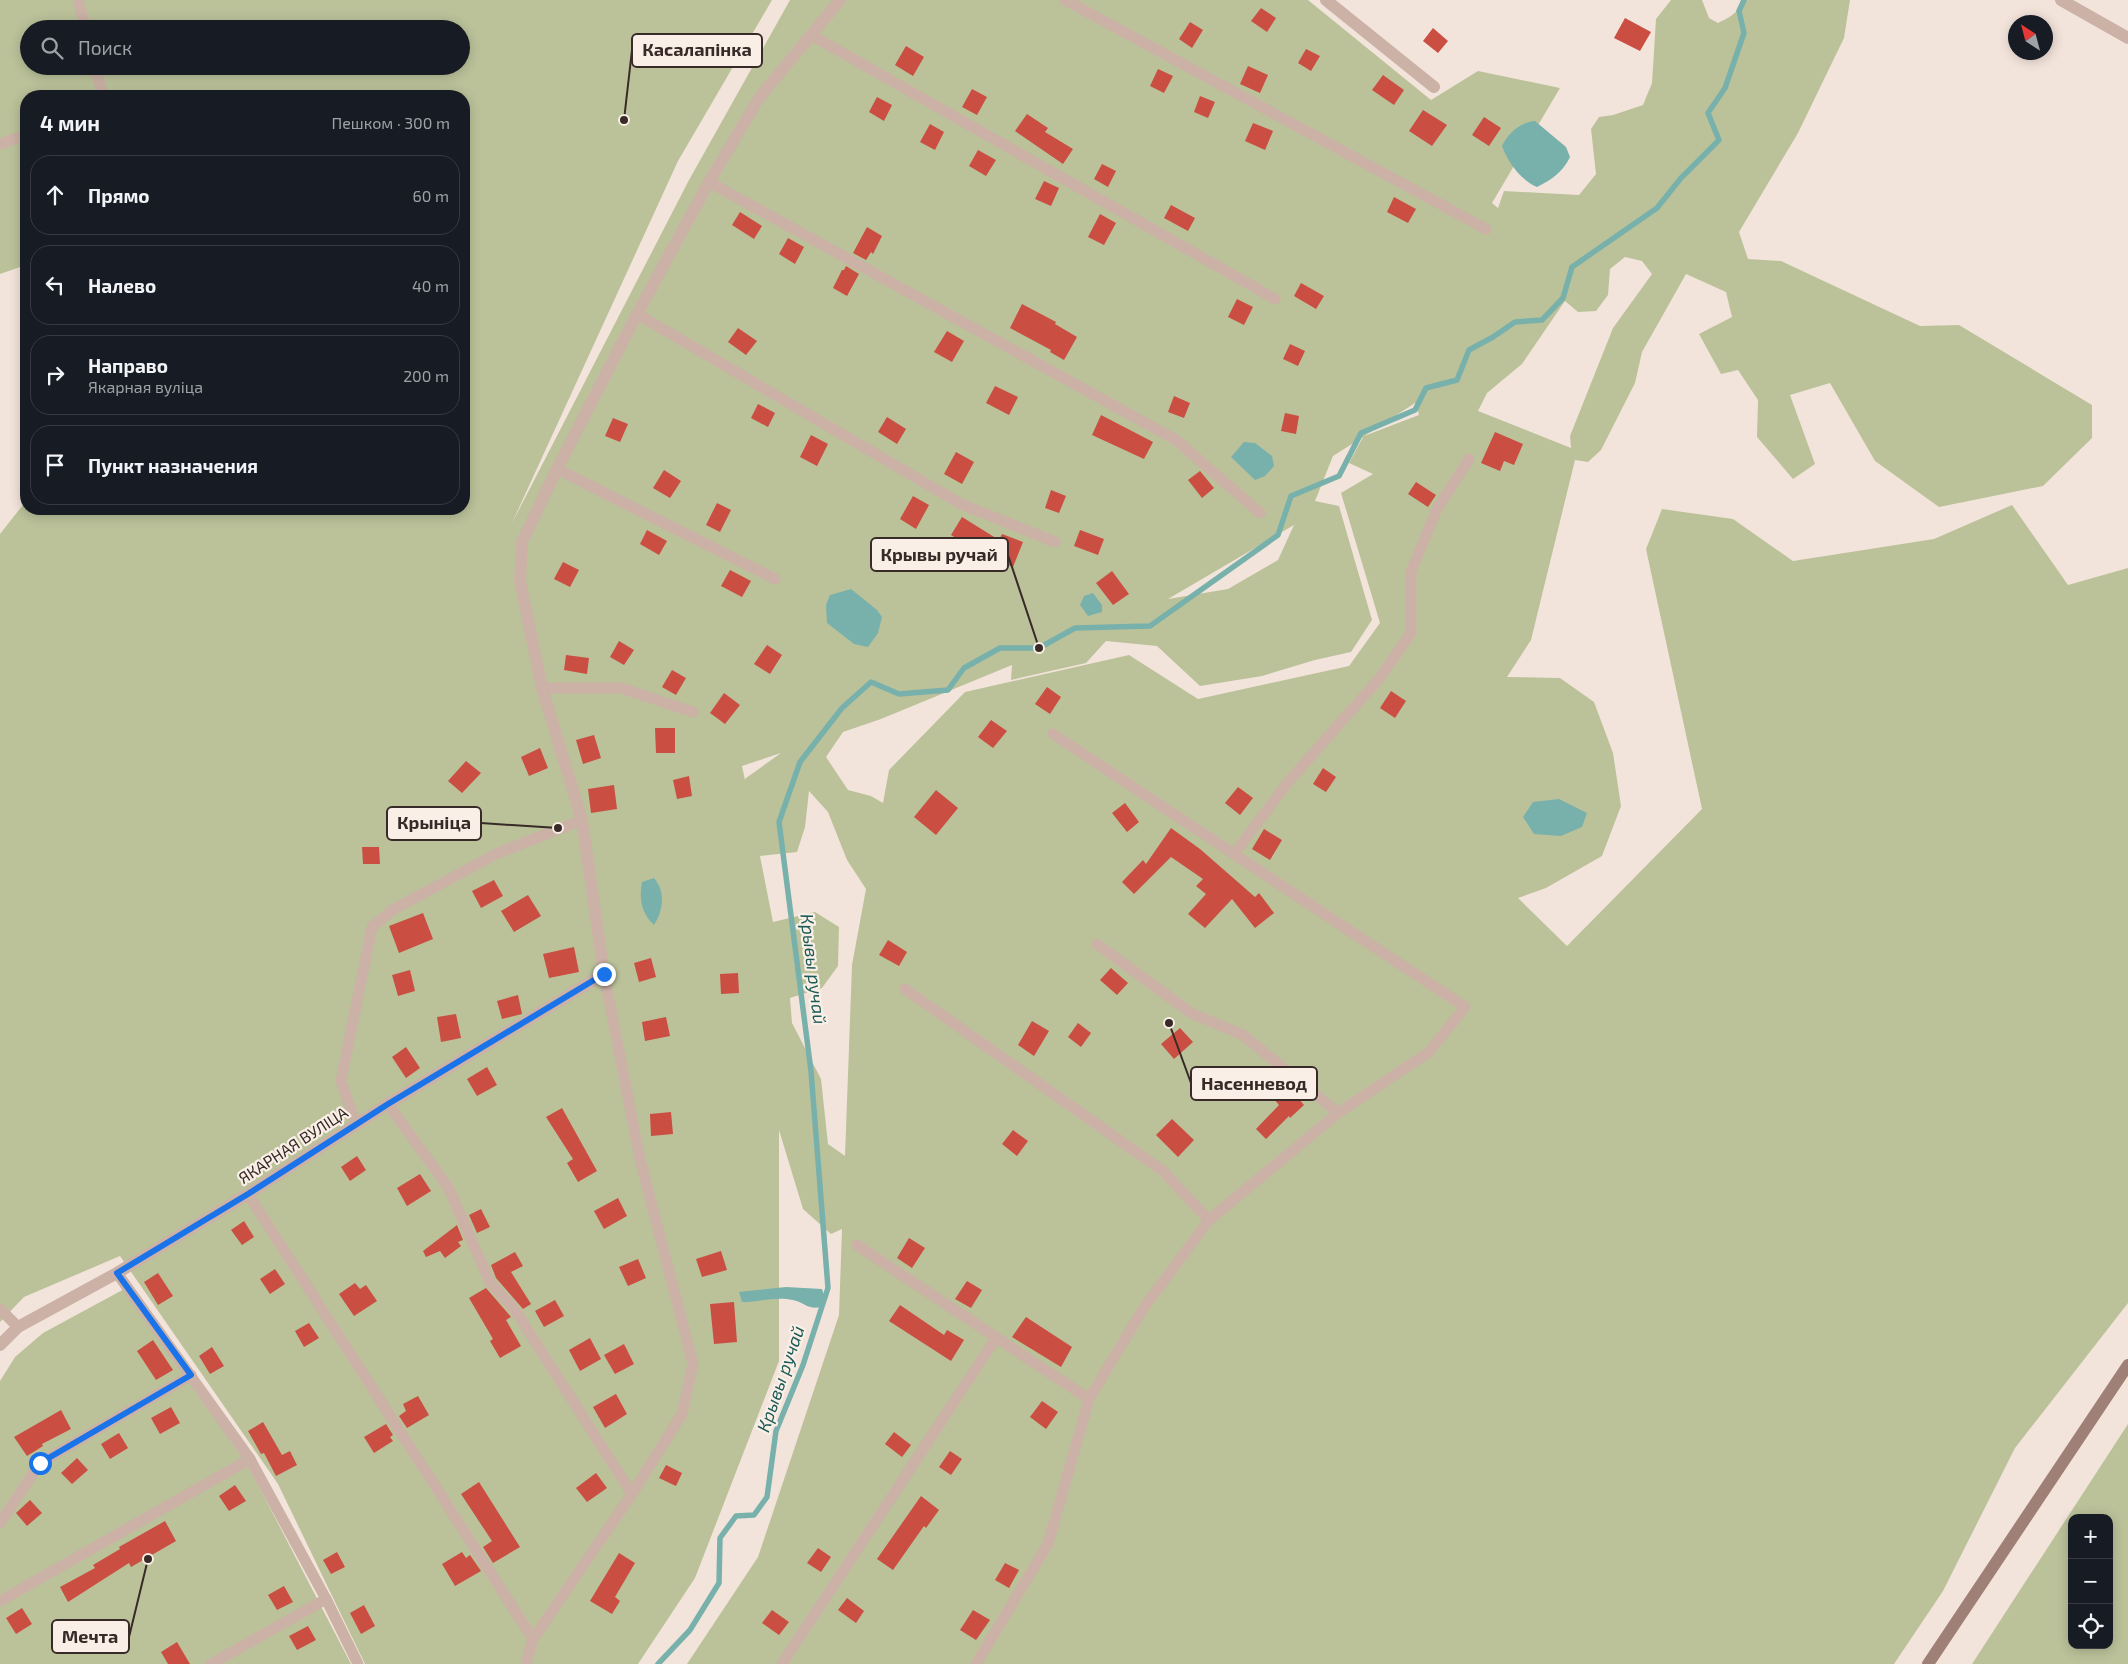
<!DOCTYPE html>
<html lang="ru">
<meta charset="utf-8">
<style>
:root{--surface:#171b24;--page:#242831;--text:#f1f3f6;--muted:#9ea1a6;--line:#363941}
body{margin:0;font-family:"Exo 2",sans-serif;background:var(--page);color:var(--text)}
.controls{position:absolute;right:15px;bottom:15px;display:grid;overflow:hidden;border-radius:10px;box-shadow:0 2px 12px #0003}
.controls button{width:45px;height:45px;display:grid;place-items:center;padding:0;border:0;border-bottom:1px solid var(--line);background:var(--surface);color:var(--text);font:25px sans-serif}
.compass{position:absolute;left:2008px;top:15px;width:45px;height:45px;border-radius:50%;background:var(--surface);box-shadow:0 2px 12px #0003;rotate:324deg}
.stop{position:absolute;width:15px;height:15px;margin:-11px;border:4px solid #1a73e8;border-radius:50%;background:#fff}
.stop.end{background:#1a73e8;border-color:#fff;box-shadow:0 1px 5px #0008}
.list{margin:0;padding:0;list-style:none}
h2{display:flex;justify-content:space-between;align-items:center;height:65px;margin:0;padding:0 20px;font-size:21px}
h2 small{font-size:16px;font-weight:400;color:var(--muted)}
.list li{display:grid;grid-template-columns:32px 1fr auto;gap:15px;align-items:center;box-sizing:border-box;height:80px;margin:0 10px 10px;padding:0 10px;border:1px solid var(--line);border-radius:20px}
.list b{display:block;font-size:19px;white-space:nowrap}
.list p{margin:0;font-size:16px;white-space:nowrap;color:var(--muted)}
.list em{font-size:16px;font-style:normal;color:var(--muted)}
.icon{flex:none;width:28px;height:28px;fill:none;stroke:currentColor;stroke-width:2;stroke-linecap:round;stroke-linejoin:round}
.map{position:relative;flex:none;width:2128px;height:1664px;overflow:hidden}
.search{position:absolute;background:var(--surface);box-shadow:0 2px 12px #0003;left:20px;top:20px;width:450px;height:55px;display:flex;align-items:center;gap:12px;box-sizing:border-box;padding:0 18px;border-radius:28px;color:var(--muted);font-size:19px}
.panel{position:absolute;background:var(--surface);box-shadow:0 2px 12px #0003;left:20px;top:90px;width:450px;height:425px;border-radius:20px}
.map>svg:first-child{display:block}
.green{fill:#bbc29a;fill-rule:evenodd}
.water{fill:#78b1ab}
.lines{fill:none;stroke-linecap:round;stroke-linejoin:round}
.stream{stroke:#78b1ab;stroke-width:5.5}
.building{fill:#ca4e41}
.service{stroke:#cbb1a6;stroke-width:11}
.minor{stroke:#cbb1a6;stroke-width:12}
.tertiary{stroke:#cbb1a6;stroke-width:12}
.secondary{stroke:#9f8077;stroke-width:12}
.route{stroke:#1a73e8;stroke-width:6}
.labels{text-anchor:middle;stroke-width:4.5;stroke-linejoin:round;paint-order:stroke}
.street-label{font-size:16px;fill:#372a27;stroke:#faefe7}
.water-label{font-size:18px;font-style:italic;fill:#1b5a55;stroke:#faefe7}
.leader{fill:none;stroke:#372a27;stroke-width:2}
.callout-dot{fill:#372a27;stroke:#faefe7;stroke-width:2}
.callout{fill:#faefe7;stroke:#372a27;stroke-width:2}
.callout-label{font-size:18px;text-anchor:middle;font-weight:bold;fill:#372a27}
</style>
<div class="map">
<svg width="2128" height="1664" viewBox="0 0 2128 1664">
<rect width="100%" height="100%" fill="#f3e4db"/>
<!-- green -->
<g class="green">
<path d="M0,0H772L678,161L512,523L689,180L790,0H1308L1431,100L1478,71L1560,88L1492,203L1498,208L1504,191L1579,195L1596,174L1591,129L1599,117L1613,115L1643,105L1652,83L1656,19L1671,0H1702L1709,18L1718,23C1728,18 1740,13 1741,0H1850L1844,38L1798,133L1739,232L1748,259L1781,261L1920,326L1959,325L2092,405V438L2043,486L1939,507L1875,461L1830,383L1790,395L1815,464L1793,479L1757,437L1758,400L1738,370L1721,374L1699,334L1732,317L1726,292L1686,274L1642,352L1635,383L1601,450L1588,462L1575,460L1531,640L1507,677L1560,678L1594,702L1613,753L1621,806L1602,856L1546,888L1518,898L1567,946L1702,809L1646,549L1662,509L1733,519L1793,561L1934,539L2012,505L2068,585L2128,568V1303L2015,1448L1943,1591L1894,1664H687L758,1557L839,1315L842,1229L831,1234L803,1209L779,1130V1361L695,1578L638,1664H365L278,1484L120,1256L24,1297L0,1322V534L26,501V509H464V96H26V265L0,274ZM29,29H461V66H29ZM1625,257L1642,261L1652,274L1613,328L1570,436L1571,448L1478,411L1487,393L1522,364L1565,301L1578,312L1596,311L1608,295L1610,269ZM1416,403L1419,415L1364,436L1415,403ZM1363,437L1349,463L1373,474L1341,493L1380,623L1349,666L1198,699L1129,655L965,692L889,770L883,803L871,796L848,790L826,757L843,732L881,719L1012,665L1011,680L1086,663L1106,641L1157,646L1200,686L1262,676L1315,660L1351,652L1372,620L1339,506L1315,501L1333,456ZM1294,525L1278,560L1228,589L1168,599ZM781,753L746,778L745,780L742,766ZM809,791L828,812L847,860L866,889L852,965L845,1156L828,1144L821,1079L792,1023L790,998L822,988L838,966L839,927L815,912L773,922L760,856L797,852L805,827Z"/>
<polygon points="128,1287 242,1454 351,1664 0,1664 0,1381 15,1357 43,1333"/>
<path d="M2128,1424V1664H1972ZM2072,1518H2109V1645H2072Z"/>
</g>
<!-- water -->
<g class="water">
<path d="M1535,121L1566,147L1570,157C1563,172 1551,180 1537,187C1521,180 1508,163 1502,146C1508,133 1521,122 1535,121Z"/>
<polygon points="1244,442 1255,443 1272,456 1274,466 1265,476 1255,480 1231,457"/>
<polygon points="851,589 877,610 882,617 878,633 868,647 854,644 827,623 826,605 830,595"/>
<polygon points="1093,593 1102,605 1102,612 1088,616 1080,605 1084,596"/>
<polygon points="1559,799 1587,813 1582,827 1561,836 1534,834 1523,817 1533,802"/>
<path d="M654,878C666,892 663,911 654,925C641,913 639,899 642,882Z"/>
<path d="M786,1287L822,1289L825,1298L822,1307C807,1310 806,1303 793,1300C776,1296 759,1302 742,1302L739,1292Z"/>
</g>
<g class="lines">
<!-- stream -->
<polyline class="stream" points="658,1664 690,1630 719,1583 720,1538 736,1516 754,1515 767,1497 776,1431 803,1365 828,1288 811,1071 779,822 800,762 842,708 871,682 899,694 948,690 964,668 1000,648 1039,648 1075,628 1150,626 1278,535 1291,496 1339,476 1361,433 1415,410 1426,388 1457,380 1469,350 1493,337 1515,322 1542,320 1563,298 1572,267 1657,208 1681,178 1719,140 1708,113 1725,88 1744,33 1739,11 1744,0"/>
</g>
<!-- building -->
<g class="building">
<polygon points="1261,8 1276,18 1267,32 1251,21"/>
<polygon points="1625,18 1651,32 1640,51 1614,38"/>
<polygon points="1190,22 1203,30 1192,48 1179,39"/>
<polygon points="1433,28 1448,41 1438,53 1423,41"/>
<polygon points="906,46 924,57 913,76 895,65"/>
<polygon points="1306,49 1320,56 1311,71 1298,63"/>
<polygon points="1248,66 1268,75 1260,93 1240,84"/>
<polygon points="1158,69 1173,76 1164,93 1150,86"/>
<polygon points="1383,75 1404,90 1394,105 1372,90"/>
<polygon points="972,89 987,97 977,115 962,107"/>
<polygon points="1200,96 1215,102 1208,118 1194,112"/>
<polygon points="877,97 892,105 884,121 869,112"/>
<polygon points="1423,110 1447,125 1432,146 1409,131"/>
<polygon points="1027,114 1048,128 1045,132 1073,149 1063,164 1015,131"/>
<polygon points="1484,117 1501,128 1489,146 1472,135"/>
<polygon points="1253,123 1273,131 1265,150 1245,141"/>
<polygon points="930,124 944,132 935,150 920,142"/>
<polygon points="978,150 996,160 986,176 969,166"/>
<polygon points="1102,164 1116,171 1108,187 1094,179"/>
<polygon points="1044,181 1059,188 1051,206 1035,199"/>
<polygon points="1394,197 1416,209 1408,223 1387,212"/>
<polygon points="1171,205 1195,218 1188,231 1164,218"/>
<polygon points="740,212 762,226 754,239 732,225"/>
<polygon points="1100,214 1116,223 1104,245 1088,237"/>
<polygon points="867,227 882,236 873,254 871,252 866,260 853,253"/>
<polygon points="788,238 804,247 795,264 779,254"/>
<polygon points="846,266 859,274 847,296 833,288 842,270 844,270"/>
<polygon points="1301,283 1324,296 1316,309 1294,296"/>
<polygon points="1237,299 1253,307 1244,325 1228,317"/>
<polygon points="1022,304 1056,322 1055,324 1077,337 1064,360 1050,352 1051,350 1010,328"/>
<polygon points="738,328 757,341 746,355 728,342"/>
<polygon points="947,331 964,341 952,362 934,352"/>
<polygon points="1290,344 1305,351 1298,366 1283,359"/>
<polygon points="995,386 1018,397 1009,415 986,403"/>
<polygon points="1174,396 1190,403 1184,418 1168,412"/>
<polygon points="758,404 775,413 768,427 751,418"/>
<polygon points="1285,413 1299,416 1296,434 1281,431"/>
<polygon points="1101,415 1153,442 1144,459 1092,435"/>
<polygon points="887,417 906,429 897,444 878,432"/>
<polygon points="613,418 628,424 620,442 605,436"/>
<polygon points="1495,432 1523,444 1514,465 1504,461 1500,471 1481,463"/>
<polygon points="811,435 828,444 817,466 800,457"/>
<polygon points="956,452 974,462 962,484 944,474"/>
<polygon points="664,470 681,481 670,498 653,488"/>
<polygon points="1200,471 1214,488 1202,498 1188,480"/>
<polygon points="1416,482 1436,495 1428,507 1408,494"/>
<polygon points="1051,490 1066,496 1059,513 1045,508"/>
<polygon points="913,496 929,505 916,529 900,519"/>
<polygon points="717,503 731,510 720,532 706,525"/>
<polygon points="962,517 999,540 1002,534 1023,542 1013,567 985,556 951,535"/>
<polygon points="647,530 667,541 659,555 640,544"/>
<polygon points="1080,530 1104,539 1098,555 1074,546"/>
<polygon points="563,562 579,570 570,587 554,579"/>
<polygon points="730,570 751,581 742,597 721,586"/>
<polygon points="1112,571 1129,594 1113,605 1096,583"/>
<polygon points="619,641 634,650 624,665 610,657"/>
<polygon points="767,645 782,655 770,674 754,664"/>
<polygon points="566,655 589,658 587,674 564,670"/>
<polygon points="672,670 686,678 676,695 662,687"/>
<polygon points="1047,687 1061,697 1050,714 1035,704"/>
<polygon points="1391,691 1406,701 1395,718 1380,708"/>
<polygon points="724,693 740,705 725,724 710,713"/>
<polygon points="991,720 1007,731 993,748 978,737"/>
<polygon points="655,728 675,728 675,753 656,753"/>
<polygon points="594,735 601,758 583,764 576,740"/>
<polygon points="540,748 548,768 529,776 521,757"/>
<polygon points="466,761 481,773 462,793 448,781"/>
<polygon points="1323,768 1336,777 1326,792 1313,784"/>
<polygon points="689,776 692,796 677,799 673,780"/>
<polygon points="614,785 617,809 591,813 588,789"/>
<polygon points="1238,787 1253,798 1240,815 1225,803"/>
<polygon points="936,790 958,808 936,835 914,817"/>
<polygon points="1125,803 1139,822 1127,832 1112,813"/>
<polygon points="1171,828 1200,849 1255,897 1259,893 1274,913 1255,928 1232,899 1205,928 1188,914 1206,894 1196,886 1203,879 1171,857 1134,894 1122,882 1143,860 1146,864"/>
<polygon points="1264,829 1282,840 1270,860 1252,849"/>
<polygon points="362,847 379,847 380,864 363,864"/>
<polygon points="494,880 503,896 481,908 472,891"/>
<polygon points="528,895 541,916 514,932 501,911"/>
<polygon points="423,913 433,939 399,953 389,926"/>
<polygon points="888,940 907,952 899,966 879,955"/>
<polygon points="574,947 579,972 549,978 543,954"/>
<polygon points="651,958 656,977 639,982 634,963"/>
<polygon points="1111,968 1128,983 1117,995 1100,980"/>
<polygon points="410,970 415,991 398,996 392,975"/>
<polygon points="738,973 739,993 721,994 720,974"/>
<polygon points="518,995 522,1014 502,1019 497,1001"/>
<polygon points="456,1014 461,1038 441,1042 437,1017"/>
<polygon points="666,1017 670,1036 645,1041 642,1022"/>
<polygon points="1032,1021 1049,1031 1034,1056 1018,1045"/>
<polygon points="1078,1023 1091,1033 1081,1047 1068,1037"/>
<polygon points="1180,1028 1193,1042 1174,1059 1161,1044"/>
<polygon points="406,1047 420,1068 406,1078 392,1057"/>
<polygon points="487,1067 497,1085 477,1096 467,1079"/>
<polygon points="1288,1086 1304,1105 1290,1118 1289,1116 1266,1139 1256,1129 1279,1105 1273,1098"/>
<polygon points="562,1108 597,1171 578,1182 567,1163 573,1159 546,1117"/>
<polygon points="671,1112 673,1134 651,1136 650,1114"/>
<polygon points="1172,1119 1194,1140 1178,1157 1156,1135"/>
<polygon points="1013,1130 1028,1141 1017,1156 1002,1144"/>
<polygon points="357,1156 366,1170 350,1181 341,1167"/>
<polygon points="420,1174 431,1191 407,1206 397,1188"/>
<polygon points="618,1198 627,1216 604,1229 594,1211"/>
<polygon points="481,1209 490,1227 477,1233 469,1215"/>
<polygon points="244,1221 254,1237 242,1245 231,1230"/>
<polygon points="457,1225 463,1240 458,1242 461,1246 445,1258 440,1251 426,1257 423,1251"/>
<polygon points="909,1238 925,1248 912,1268 897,1258"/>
<polygon points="721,1251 727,1270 702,1277 696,1259"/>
<polygon points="515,1252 523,1266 511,1272 531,1304 523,1309 496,1278 491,1265"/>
<polygon points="638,1259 646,1278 628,1286 619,1267"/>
<polygon points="275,1269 285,1284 270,1294 260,1279"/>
<polygon points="158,1273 173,1296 158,1305 144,1282"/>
<polygon points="967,1281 982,1290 971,1308 955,1299"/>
<polygon points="355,1283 360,1289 366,1285 377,1301 354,1316 339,1294"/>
<polygon points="486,1288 511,1317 506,1320 521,1346 500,1358 490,1341 493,1339 469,1298"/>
<polygon points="555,1300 564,1316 544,1327 535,1311"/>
<polygon points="734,1302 737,1342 714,1344 710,1304"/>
<polygon points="900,1305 944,1335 947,1330 964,1340 951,1361 889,1321"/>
<polygon points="1026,1317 1072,1347 1061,1367 1012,1337"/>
<polygon points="309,1323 319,1338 304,1347 295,1331"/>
<polygon points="590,1338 601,1359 580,1371 569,1350"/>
<polygon points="153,1340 173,1370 156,1380 137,1351"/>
<polygon points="624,1344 634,1364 615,1374 604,1355"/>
<polygon points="212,1347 224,1366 210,1374 199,1356"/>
<polygon points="616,1394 627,1414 605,1428 593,1407"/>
<polygon points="418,1396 429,1415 407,1428 399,1416 406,1411 403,1404"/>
<polygon points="1042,1401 1058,1412 1046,1429 1030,1417"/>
<polygon points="171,1407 180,1423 160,1434 151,1418"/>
<polygon points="61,1410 71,1429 42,1444 43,1446 27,1456 14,1437"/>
<polygon points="263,1422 282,1455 290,1451 297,1465 276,1476 264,1453 261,1454 248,1431"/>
<polygon points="386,1424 393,1435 390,1437 393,1441 374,1453 364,1437"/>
<polygon points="894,1432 911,1445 902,1457 885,1444"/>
<polygon points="119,1433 128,1448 110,1459 101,1444"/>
<polygon points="950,1451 962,1459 951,1475 939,1467"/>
<polygon points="77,1458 88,1470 72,1484 61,1473"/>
<polygon points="666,1465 682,1473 676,1486 659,1478"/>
<polygon points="596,1473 607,1488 587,1502 576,1488"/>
<polygon points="479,1482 520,1547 493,1563 483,1547 492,1541 461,1494"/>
<polygon points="235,1485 246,1501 229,1511 219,1496"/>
<polygon points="921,1496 939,1510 926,1528 924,1526 893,1570 877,1559"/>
<polygon points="30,1500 42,1513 27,1526 16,1513"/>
<polygon points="165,1521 176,1541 131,1567 129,1563 68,1602 60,1587 95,1568 93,1565 120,1549 119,1547"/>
<polygon points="818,1548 831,1557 821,1572 807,1563"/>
<polygon points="337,1552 345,1567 331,1574 323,1560"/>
<polygon points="462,1552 466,1558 470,1555 481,1571 455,1586 442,1564"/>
<polygon points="619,1553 635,1563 615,1597 620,1601 612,1614 590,1601"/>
<polygon points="1005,1563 1019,1570 1009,1588 995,1580"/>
<polygon points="284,1586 293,1602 277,1610 268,1595"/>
<polygon points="847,1598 864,1611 856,1623 838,1610"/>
<polygon points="364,1605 375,1626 361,1634 350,1613"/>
<polygon points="22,1608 32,1624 16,1634 6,1618"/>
<polygon points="772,1610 789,1622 779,1635 762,1623"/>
<polygon points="973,1610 990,1620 976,1640 960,1630"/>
<polygon points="308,1626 316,1640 297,1650 289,1636"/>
<polygon points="177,1642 190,1664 168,1664 161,1652"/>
</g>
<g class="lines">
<!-- service -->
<g class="service">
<polyline points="78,0 86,29"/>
<polyline points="1065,0 1486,229"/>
<polyline points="811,35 1275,299"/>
<polyline points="95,66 103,96"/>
<polyline points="0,144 26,135"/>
<polyline points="709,182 1176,440 1260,513"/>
<polyline points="637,314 961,504 1055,542"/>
<polyline points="557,469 775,579"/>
<polyline points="542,688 621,688 693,712"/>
<polyline points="1053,734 1465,1007 1429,1052 1338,1113"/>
<polyline points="1234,854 1289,781 1379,679 1411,633 1411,572 1436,511 1469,459"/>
<polyline points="905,989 1163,1171 1209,1220"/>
<polyline points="388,1104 448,1187 490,1282 515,1310 632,1494"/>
<polyline points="356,1124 341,1081 372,927 394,909 496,854 582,820"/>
<polyline points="248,1194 533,1639"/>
<polyline points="857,1245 1089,1399 1048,1544 976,1664"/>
<polyline points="117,1273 250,1459 326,1599 358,1664"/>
<polyline points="0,1309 18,1327"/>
<polyline points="1089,1399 1145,1306 1209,1220 1338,1113 1243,1035 1191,1013 1097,944"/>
<polyline points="0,1523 40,1463 191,1375"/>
<polyline points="0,1601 250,1459"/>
<polyline points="211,1664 326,1599"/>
<polyline points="526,1664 533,1639 632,1494 682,1414 693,1364 640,1159 604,974"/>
<polyline points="782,1664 996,1338"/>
</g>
<!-- minor -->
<g class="minor">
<polyline points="1326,0 1434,87"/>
<polyline points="0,1345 18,1327 117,1273 248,1194 388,1104 604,974 582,820 542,688 520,581 522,542 557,469 637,314 709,182 759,98 840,0"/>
</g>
<!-- tertiary -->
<polyline class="tertiary" points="2061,0 2128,38"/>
<!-- secondary -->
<polyline class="secondary" points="1928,1664 2128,1365"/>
</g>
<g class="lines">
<!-- route -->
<polyline class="route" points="40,1463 191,1375 117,1273 248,1194 388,1104 604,974"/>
</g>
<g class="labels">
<!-- street labels -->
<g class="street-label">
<text transform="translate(293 1145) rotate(-33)" y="6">ЯКАРНАЯ ВУЛІЦА</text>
</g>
<!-- water labels -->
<g class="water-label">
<text transform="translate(813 969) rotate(83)" y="6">Крывы ручай</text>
<text transform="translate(781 1379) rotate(-71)" y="6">Крывы ручай</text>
</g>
</g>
<!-- callouts -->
<path class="leader" d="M624 120L632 50M1039 648L1008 555M558 828L481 823M1169 1023L1191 1083M148 1559L129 1637"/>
<g class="callout-dot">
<circle cx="624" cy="120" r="5"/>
<circle cx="1039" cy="648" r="5"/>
<circle cx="558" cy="828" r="5"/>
<circle cx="1169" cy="1023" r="5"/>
<circle cx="148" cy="1559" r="5"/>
</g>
<g class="callout">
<rect x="632" y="34" width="130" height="33" rx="5"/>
<rect x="871" y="538" width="137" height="33" rx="5"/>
<rect x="387" y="807" width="94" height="33" rx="5"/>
<rect x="1191" y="1067" width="126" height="33" rx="5"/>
<rect x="52" y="1620" width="77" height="33" rx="5"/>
</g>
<g class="callout-label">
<text x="697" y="56">Касалапінка</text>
<text x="939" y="561">Крывы ручай</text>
<text x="434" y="829">Крыніца</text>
<text x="1254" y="1090">Насенневод</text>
<text x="90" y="1643">Мечта</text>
</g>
</svg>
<div class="controls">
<button>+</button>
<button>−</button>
<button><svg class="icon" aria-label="locate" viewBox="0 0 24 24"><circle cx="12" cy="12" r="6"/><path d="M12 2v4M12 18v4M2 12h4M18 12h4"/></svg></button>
</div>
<svg class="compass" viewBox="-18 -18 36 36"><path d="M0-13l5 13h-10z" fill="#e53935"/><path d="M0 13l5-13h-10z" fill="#9ea1a6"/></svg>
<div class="stop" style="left:40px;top:1463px"></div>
<div class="stop end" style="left:604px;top:974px"></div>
<div class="search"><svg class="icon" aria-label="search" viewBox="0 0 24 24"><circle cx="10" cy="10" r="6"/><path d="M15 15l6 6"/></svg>Поиск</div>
<section class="panel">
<h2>4 мин<small>Пешком · 300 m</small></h2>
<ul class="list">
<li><svg class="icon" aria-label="ahead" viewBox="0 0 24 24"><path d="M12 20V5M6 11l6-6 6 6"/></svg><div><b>Прямо</b></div><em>60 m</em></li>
<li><svg class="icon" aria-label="left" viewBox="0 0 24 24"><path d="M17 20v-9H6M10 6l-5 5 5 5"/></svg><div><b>Налево</b></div><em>40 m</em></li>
<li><svg class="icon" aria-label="right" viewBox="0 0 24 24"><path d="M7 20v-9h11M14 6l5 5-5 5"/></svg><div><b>Направо</b><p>Якарная вуліца</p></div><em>200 m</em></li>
<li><svg class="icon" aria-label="arrive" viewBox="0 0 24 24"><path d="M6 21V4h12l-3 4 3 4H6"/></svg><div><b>Пункт назначения</b></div></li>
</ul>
</section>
</div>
